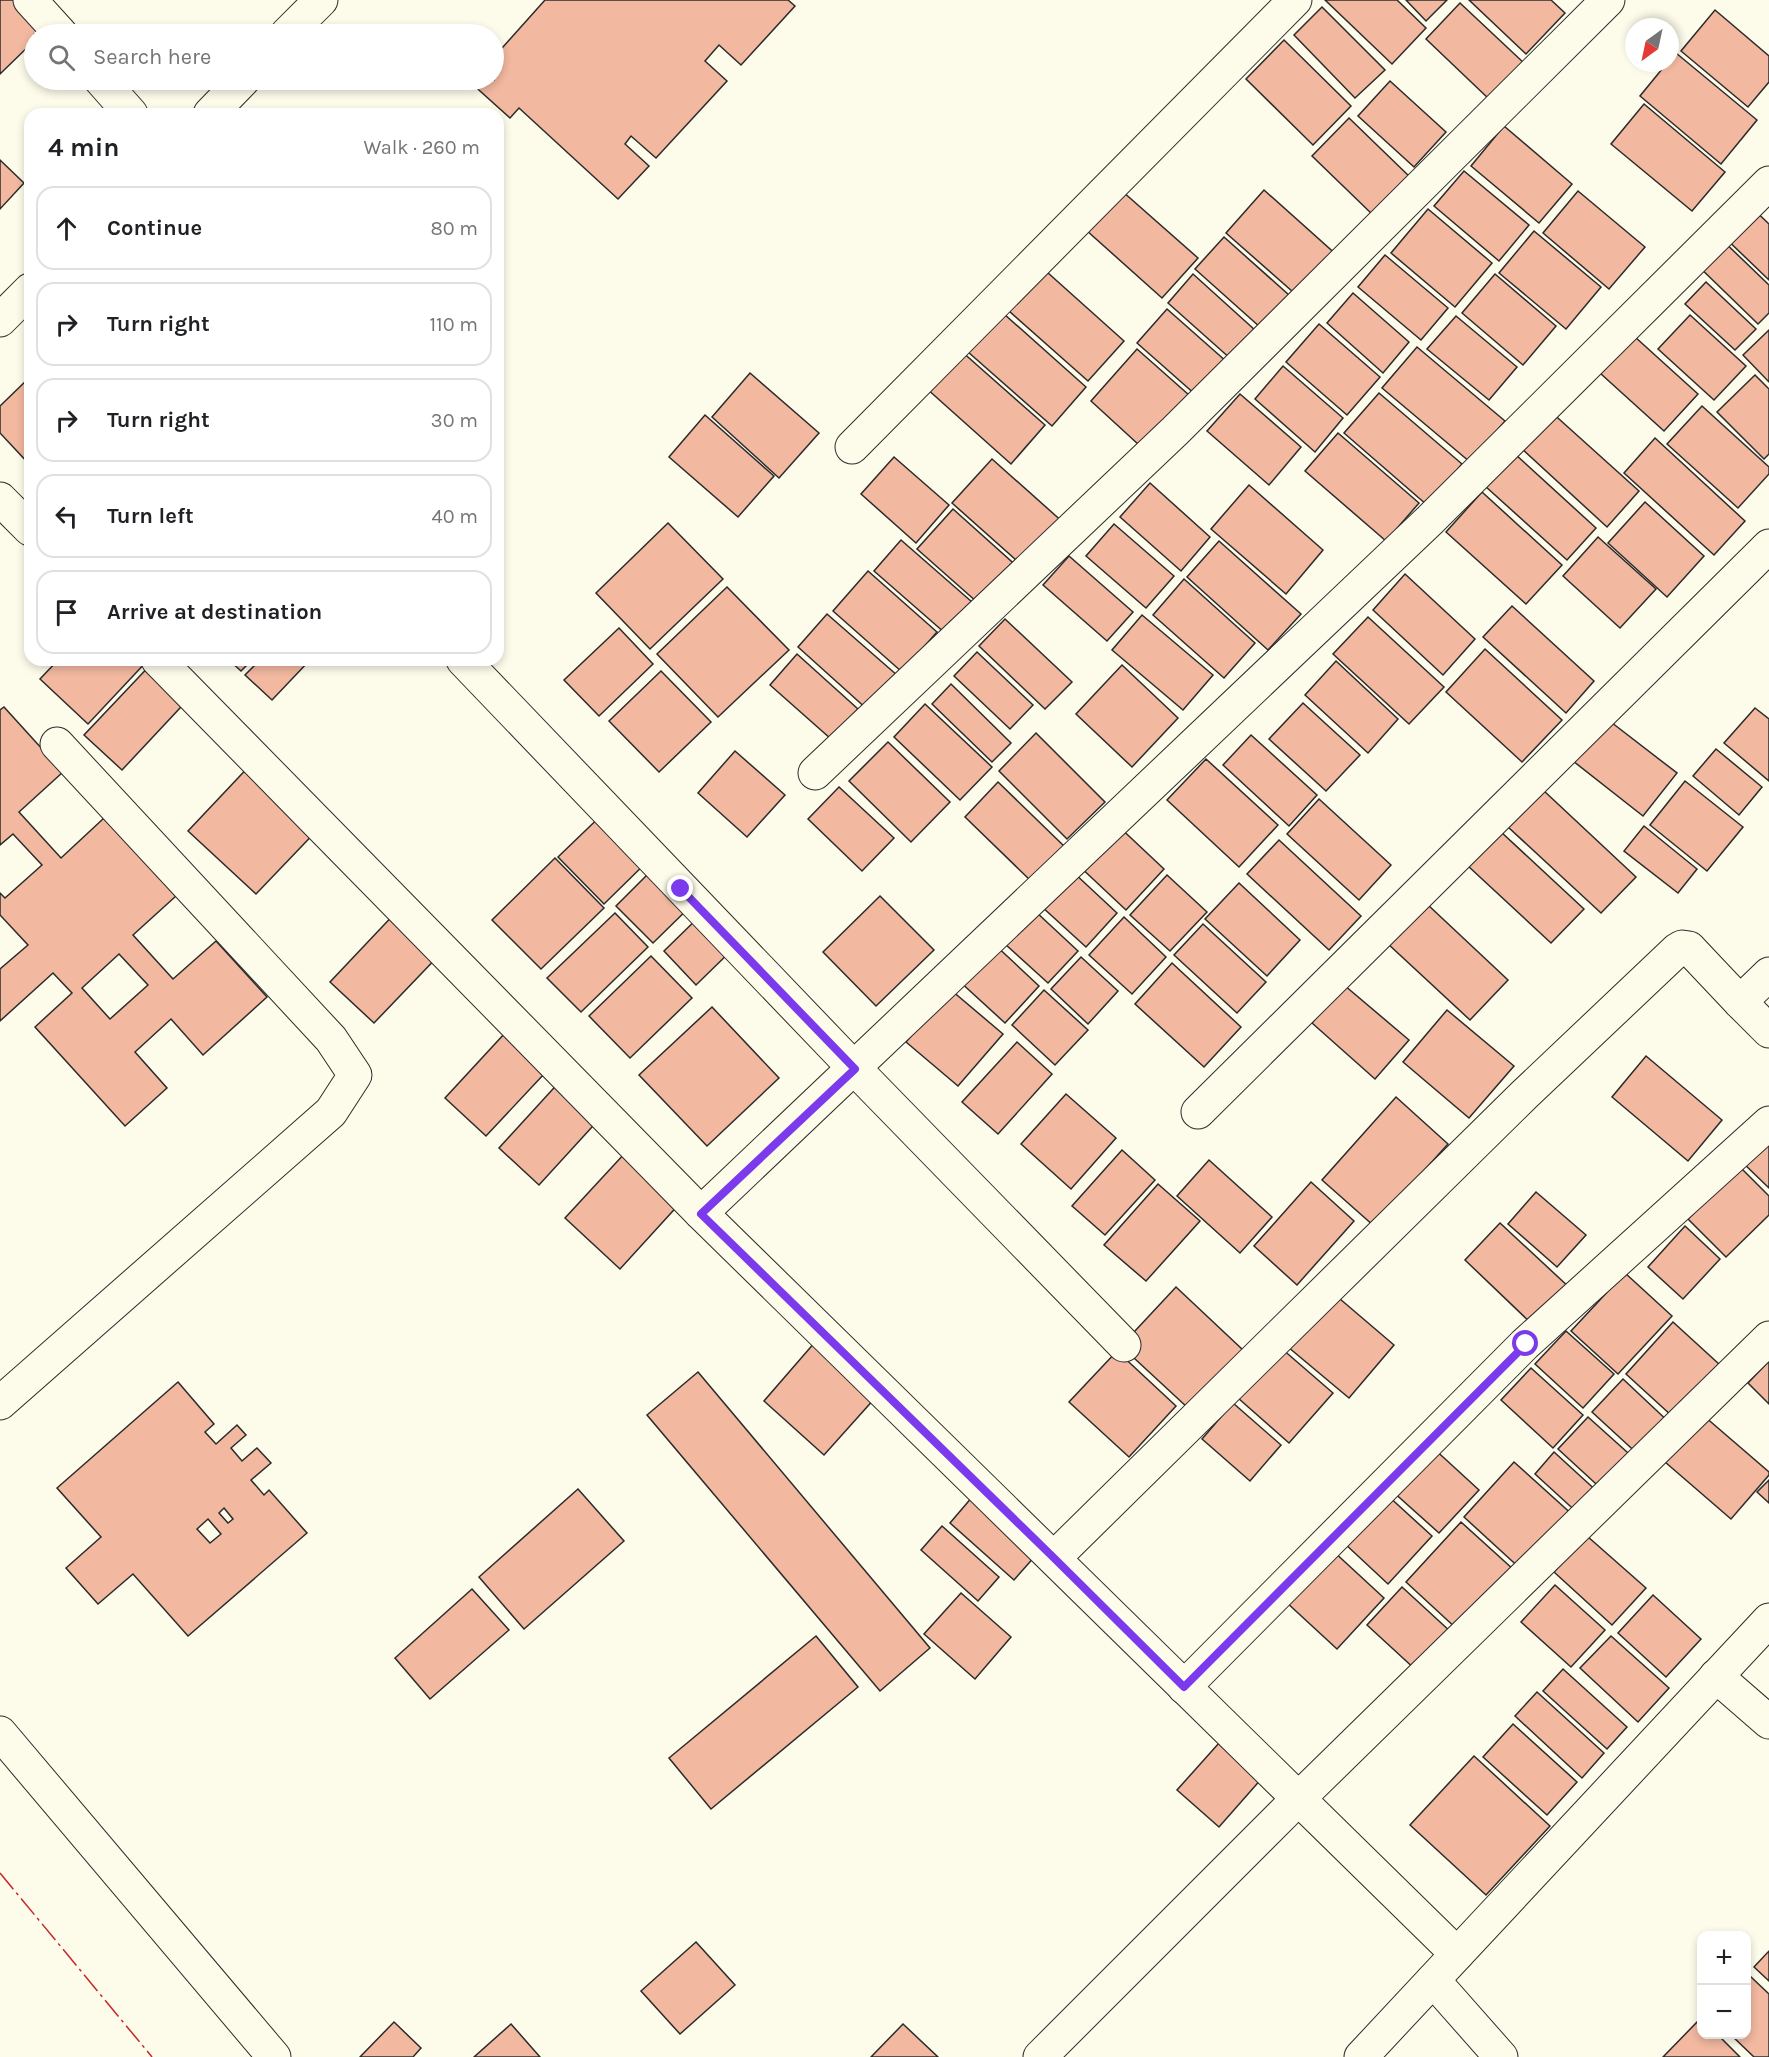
<!DOCTYPE html>
<meta charset="utf-8">
<style>
:root{--surface:#fff;--page:#f2f2f2;--text:#202124;--muted:#757577;--line:#e0e0e0}
body{margin:0;font-family:Karla,sans-serif;background:var(--page);color:var(--text)}
.controls{position:absolute;right:18px;bottom:18px;display:grid;overflow:hidden;border-radius:12px;box-shadow:0 3px 9px #0003}
.controls button{width:54px;height:54px;display:grid;place-items:center;padding:0;border:0;border-bottom:2px solid var(--line);background:var(--surface);color:var(--text);font:30px sans-serif}
.compass{position:absolute;left:1625px;top:18px;width:54px;height:54px;border-radius:50%;background:var(--surface);box-shadow:0 3px 9px #0003;rotate:213deg}
.stop{position:absolute;width:18px;height:18px;margin:-14px;border:4px solid #7c3aed;border-radius:50%;background:#fff}
.stop.end{background:#7c3aed;border-color:#fff;box-shadow:0 2px 6px #0008}
.list{margin:0;padding:0;list-style:none}
h2{display:flex;justify-content:space-between;align-items:center;height:78px;margin:0;padding:0 24px;font-size:26px}
h2 small{font-size:20px;font-weight:400;color:var(--muted)}
.list li{display:grid;grid-template-columns:39px 1fr auto;gap:18px;align-items:center;box-sizing:border-box;height:84px;margin:0 12px 12px;padding:0 12px;border:2px solid var(--line);border-radius:18px}
.list b{display:block;font-size:22px;white-space:nowrap}
.list em{font-size:20px;font-style:normal;color:var(--muted)}
.icon{flex:none;width:33px;height:33px;fill:none;stroke:currentColor;stroke-width:2;stroke-linecap:round;stroke-linejoin:round}
.map{position:relative;flex:none;width:1769px;height:2057px;overflow:hidden}
.search{position:absolute;background:var(--surface);box-shadow:0 3px 9px #0003;left:24px;top:24px;width:480px;height:66px;display:flex;align-items:center;gap:15px;box-sizing:border-box;padding:0 21px;border-radius:33px;color:var(--muted);font-size:22px}
.panel{position:absolute;background:var(--surface);box-shadow:0 3px 9px #0003;left:24px;top:108px;width:480px;height:558px;border-radius:18px}
.map>svg:first-child{display:block}
.building{fill:#f2b8a0;stroke:#2b2b2b;stroke-width:1.5;fill-rule:evenodd}
.lines{fill:none;stroke-linecap:round;stroke-linejoin:round}
.minor-casing{stroke:#2b2b2b;stroke-width:35}
.minor{stroke:#fdfbea;stroke-width:33}
.power{stroke:#c62828;stroke-width:1.5;stroke-dasharray:21 4.5 3 4.5;stroke-linecap:butt}
.route{stroke:#7c3aed;stroke-width:8}
</style>
<div class="map">
<svg width="1769" height="2057" viewBox="0 0 1769 2057">
<rect width="100%" height="100%" fill="#fdfbea"/>
<!-- building -->
<g class="building">
<polygon points="0,0 14,0 42,34 34,34 34,41 0,74"/>
<polygon points="545,0 788,0 795,6 741,65 719,45 705,61 727,81 656,158 631,136 625,144 649,166 618,199 519,108 510,118 470,82 472,80 494,80 494,57"/>
<polygon points="1325,0 1397,0 1426,28 1392,64"/>
<polygon points="1406,0 1447,0 1426,21"/>
<polygon points="1469,0 1551,0 1565,13 1526,54"/>
<polygon points="1460,3 1525,64 1490,100 1426,39"/>
<polygon points="1322,7 1385,70 1355,98 1294,35"/>
<polygon points="1715,10 1769,56 1769,82 1748,107 1681,51"/>
<polygon points="1284,40 1351,106 1313,145 1246,79"/>
<polygon points="1676,53 1757,120 1721,164 1640,96 1667,63 1670,63 1670,60"/>
<polygon points="1390,81 1446,132 1414,167 1358,116"/>
<polygon points="1644,104 1725,172 1692,211 1611,144"/>
<polygon points="1349,118 1411,178 1374,216 1312,156"/>
<polygon points="1504,126 1572,184 1539,223 1471,166"/>
<polygon points="0,160 24,183 0,209"/>
<polygon points="1464,171 1529,225 1499,261 1434,206"/>
<polygon points="1264,190 1339,257 1301,299 1226,233"/>
<polygon points="1122,191 1198,258 1162,298 1086,230"/>
<polygon points="1578,191 1645,247 1609,289 1543,233"/>
<polygon points="1747,203 1769,224 1769,280 1719,232"/>
<polygon points="1428,209 1492,263 1455,307 1391,253"/>
<polygon points="1534,231 1601,287 1566,329 1499,273"/>
<polygon points="1716,234 1769,285 1769,313 1758,324 1691,259"/>
<polygon points="1224,237 1299,304 1270,336 1195,269"/>
<polygon points="1028,255 1124,341 1088,381 992,296"/>
<polygon points="1385,255 1448,308 1421,340 1358,287"/>
<polygon points="1193,274 1266,340 1241,368 1168,303"/>
<polygon points="1495,274 1556,326 1523,365 1462,313"/>
<polygon points="1706,282 1756,329 1735,350 1685,304"/>
<polygon points="1353,293 1409,342 1383,373 1327,323"/>
<polygon points="994,305 1086,387 1052,426 959,344"/>
<polygon points="1167,309 1236,370 1205,403 1137,343"/>
<polygon points="1690,315 1746,366 1714,400 1658,349"/>
<polygon points="1456,316 1517,367 1489,400 1427,349"/>
<polygon points="1319,324 1380,377 1347,415 1286,362"/>
<polygon points="1624,327 1698,394 1664,431 1590,364"/>
<polygon points="1769,330 1769,382 1743,355"/>
<polygon points="1417,347 1505,421 1470,462 1382,388"/>
<polygon points="1137,349 1198,403 1151,456 1091,401"/>
<polygon points="960,350 1045,425 1011,464 926,388"/>
<polygon points="1283,366 1343,418 1315,452 1255,399"/>
<polygon points="750,373 819,433 779,478 712,417"/>
<polygon points="1755,375 1769,389 1769,454 1764,459 1717,412"/>
<polygon points="30,377 30,465 0,433 0,406"/>
<polygon points="1379,393 1462,464 1427,505 1344,433"/>
<polygon points="1240,394 1301,447 1269,485 1207,431"/>
<polygon points="1539,401 1639,491 1607,527 1508,436"/>
<polygon points="1702,406 1769,467 1769,474 1738,508 1667,444"/>
<polygon points="705,415 774,476 738,517 669,457"/>
<polygon points="1338,433 1419,503 1386,541 1305,471"/>
<polygon points="1655,438 1745,521 1714,555 1624,473"/>
<polygon points="1515,454 1596,528 1567,560 1485,486"/>
<polygon points="894,457 949,505 916,543 861,494"/>
<polygon points="992,459 1065,524 1025,568 952,503"/>
<polygon points="1150,483 1210,537 1181,571 1120,517"/>
<polygon points="1249,485 1323,550 1286,594 1211,529"/>
<polygon points="1482,492 1562,565 1526,604 1446,532"/>
<polygon points="1645,502 1704,556 1667,597 1608,543"/>
<polygon points="953,509 1021,570 986,610 917,549"/>
<polygon points="668,523 723,579 650,649 596,593"/>
<polygon points="1114,524 1174,576 1146,608 1086,556"/>
<polygon points="1598,537 1656,589 1620,628 1563,576"/>
<polygon points="901,540 980,609 953,640 874,571"/>
<polygon points="1219,541 1301,614 1268,650 1187,577"/>
<polygon points="1069,556 1133,612 1107,641 1043,585"/>
<polygon points="868,571 937,632 902,672 833,611"/>
<polygon points="1405,574 1475,639 1443,675 1373,610"/>
<polygon points="1184,579 1255,643 1224,678 1153,615"/>
<polygon points="727,587 789,650 718,717 657,654"/>
<polygon points="1512,606 1594,681 1566,713 1483,637"/>
<polygon points="827,614 898,676 868,710 798,647"/>
<polygon points="1142,615 1213,675 1183,710 1112,650"/>
<polygon points="1368,617 1444,687 1409,724 1333,654"/>
<polygon points="1005,619 1072,682 1045,709 979,646"/>
<polygon points="619,628 653,664 599,716 564,680"/>
<polygon points="1485,649 1562,720 1522,762 1446,692"/>
<polygon points="977,652 1033,705 1010,729 954,676"/>
<polygon points="797,654 858,709 831,739 770,685"/>
<polygon points="58,660 148,660 88,724 40,679"/>
<polygon points="155,660 194,693 122,770 84,735"/>
<polygon points="229,660 252,660 241,671"/>
<polygon points="260,660 310,660 272,700 245,675"/>
<polygon points="1336,661 1398,719 1368,753 1305,695"/>
<polygon points="1122,665 1178,718 1132,767 1076,714"/>
<polygon points="661,671 711,722 659,772 609,721"/>
<polygon points="951,684 1011,743 992,762 932,704"/>
<polygon points="1303,703 1360,755 1326,791 1269,739"/>
<polygon points="925,704 992,767 960,800 894,737"/>
<path d="M4,707L63,772L19,812L61,858L104,818L176,896L133,935L173,979L216,941L267,997L203,1055L171,1019L135,1052L167,1088L125,1126L35,1027L72,993L53,973L0,1021V969L28,945L0,915V893L5,898L42,865L13,834L0,845V710ZM119,954L148,985L110,1019L82,988Z"/>
<polygon points="1755,708 1769,719 1769,781 1724,743"/>
<polygon points="1607,719 1677,773 1643,816 1573,761"/>
<polygon points="1036,733 1105,802 1067,839 999,771"/>
<polygon points="1251,735 1317,795 1289,826 1223,765"/>
<polygon points="888,742 950,802 911,842 849,781"/>
<polygon points="1716,749 1762,787 1739,815 1693,776"/>
<polygon points="735,751 785,795 747,837 698,793"/>
<polygon points="1206,759 1278,825 1239,867 1167,800"/>
<polygon points="255,760 323,824 256,894 188,831"/>
<polygon points="1685,781 1743,827 1707,871 1650,825"/>
<polygon points="998,782 1065,847 1031,881 965,817"/>
<polygon points="839,787 894,838 862,871 808,819"/>
<polygon points="1543,790 1636,877 1601,913 1508,827"/>
<polygon points="1319,799 1391,865 1359,900 1287,834"/>
<polygon points="612,805 657,852 604,904 558,857"/>
<polygon points="1114,822 1164,869 1126,910 1077,864"/>
<polygon points="1644,826 1697,869 1678,893 1624,851"/>
<polygon points="1500,831 1584,909 1551,943 1468,866"/>
<polygon points="1279,840 1361,916 1329,950 1247,874"/>
<polygon points="555,858 604,908 541,969 492,920"/>
<polygon points="663,859 700,897 653,943 616,906"/>
<polygon points="1073,872 1117,913 1086,947 1041,906"/>
<polygon points="1167,875 1207,912 1170,951 1130,915"/>
<polygon points="1239,883 1300,940 1267,976 1205,919"/>
<polygon points="1411,889 1508,980 1470,1020 1373,930"/>
<polygon points="880,896 934,950 876,1006 823,952"/>
<polygon points="399,909 443,951 374,1023 330,982"/>
<polygon points="705,911 738,944 696,985 664,951"/>
<polygon points="1035,911 1078,951 1048,983 1005,944"/>
<polygon points="615,913 648,947 581,1012 547,978"/>
<polygon points="1124,917 1166,957 1132,994 1089,955"/>
<polygon points="1203,924 1266,982 1237,1013 1174,955"/>
<polygon points="992,942 1039,986 1005,1023 958,980"/>
<polygon points="651,956 692,998 630,1058 589,1016"/>
<polygon points="1081,957 1118,991 1088,1024 1051,989"/>
<polygon points="1172,963 1241,1027 1204,1067 1135,1004"/>
<polygon points="1344,985 1409,1040 1375,1079 1312,1023"/>
<polygon points="951,990 1003,1034 958,1086 906,1042"/>
<polygon points="1044,990 1088,1030 1055,1065 1012,1025"/>
<polygon points="712,1007 779,1078 707,1146 639,1075"/>
<polygon points="1447,1010 1514,1066 1469,1118 1403,1062"/>
<polygon points="518,1019 559,1058 486,1136 445,1098"/>
<polygon points="1017,1042 1052,1074 998,1134 962,1102"/>
<polygon points="1646,1056 1722,1120 1688,1161 1612,1097"/>
<polygon points="573,1067 613,1104 539,1185 499,1148"/>
<polygon points="1066,1094 1116,1138 1071,1189 1021,1144"/>
<polygon points="1396,1097 1448,1144 1374,1226 1322,1180"/>
<polygon points="1769,1131 1769,1188 1740,1160"/>
<polygon points="637,1140 692,1190 620,1269 565,1218"/>
<polygon points="1122,1150 1155,1180 1105,1235 1072,1206"/>
<polygon points="1209,1160 1272,1217 1240,1253 1177,1196"/>
<polygon points="1740,1167 1769,1196 1769,1215 1726,1257 1688,1219"/>
<polygon points="1311,1182 1354,1221 1297,1285 1254,1246"/>
<polygon points="1158,1184 1200,1221 1146,1281 1104,1245"/>
<polygon points="1536,1192 1586,1235 1557,1267 1508,1224"/>
<polygon points="1500,1223 1571,1289 1535,1327 1465,1260"/>
<polygon points="1685,1226 1720,1259 1683,1299 1648,1267"/>
<polygon points="1625,1273 1672,1316 1618,1374 1571,1331"/>
<polygon points="1176,1287 1243,1350 1188,1408 1121,1346"/>
<polygon points="1333,1293 1394,1345 1349,1398 1288,1347"/>
<polygon points="1673,1322 1731,1375 1684,1427 1626,1374"/>
<polygon points="1566,1331 1614,1374 1583,1408 1535,1364"/>
<polygon points="822,1334 884,1388 824,1455 764,1401"/>
<polygon points="1281,1348 1333,1393 1289,1443 1238,1398"/>
<polygon points="1117,1351 1176,1406 1129,1457 1069,1402"/>
<polygon points="1769,1361 1769,1404 1748,1383"/>
<polygon points="1531,1368 1583,1415 1553,1448 1501,1400"/>
<polygon points="698,1372 930,1648 880,1691 647,1415"/>
<polygon points="1623,1379 1672,1425 1642,1458 1592,1412"/>
<path d="M178,1382L214,1424L205,1432L216,1444L237,1425L246,1435L231,1448L242,1461L257,1448L271,1463L251,1480L264,1495L269,1490L307,1533L188,1636L133,1574L98,1604L66,1568L101,1537L57,1488ZM224,1508L233,1519L228,1523L219,1513ZM208,1519L221,1534L210,1543L197,1529Z"/>
<polygon points="1233,1403 1281,1445 1250,1481 1202,1439"/>
<polygon points="1704,1416 1769,1472 1769,1475 1731,1519 1665,1462"/>
<polygon points="1588,1417 1637,1461 1607,1494 1558,1449"/>
<polygon points="1431,1446 1479,1490 1439,1533 1391,1490"/>
<polygon points="1554,1452 1601,1495 1582,1517 1535,1474"/>
<polygon points="1514,1462 1575,1517 1524,1572 1464,1517"/>
<polygon points="1769,1480 1769,1503 1757,1492"/>
<polygon points="578,1489 624,1541 524,1629 479,1577"/>
<polygon points="979,1489 1044,1546 1014,1580 950,1523"/>
<polygon points="1386,1494 1432,1536 1388,1584 1343,1542"/>
<polygon points="1461,1522 1514,1570 1458,1630 1406,1582"/>
<polygon points="942,1526 999,1577 978,1601 921,1550"/>
<polygon points="1587,1536 1646,1588 1612,1625 1554,1572"/>
<polygon points="1332,1550 1384,1598 1337,1649 1285,1601"/>
<polygon points="1555,1585 1605,1630 1571,1667 1521,1622"/>
<polygon points="1402,1587 1452,1633 1417,1671 1367,1625"/>
<polygon points="472,1589 509,1630 430,1699 395,1658"/>
<polygon points="961,1593 1011,1637 975,1679 924,1634"/>
<polygon points="1653,1595 1701,1639 1666,1677 1618,1633"/>
<polygon points="816,1636 858,1687 711,1809 669,1758"/>
<polygon points="1611,1636 1669,1688 1638,1722 1580,1668"/>
<polygon points="1563,1669 1627,1727 1607,1749 1543,1691"/>
<polygon points="1537,1692 1604,1753 1582,1778 1515,1716"/>
<polygon points="1236,1724 1278,1760 1219,1827 1177,1790"/>
<polygon points="1513,1724 1577,1782 1547,1815 1483,1757"/>
<polygon points="1474,1756 1550,1826 1486,1895 1410,1825"/>
<polygon points="696,1942 735,1985 680,2034 641,1991"/>
<polygon points="1769,1951 1769,1981 1754,1967"/>
<polygon points="1750,1976 1769,1994 1769,2057 1754,2057 1730,2034 1746,2034 1746,1980"/>
<polygon points="1700,2019 1702,2034 1717,2034 1740,2057 1663,2057"/>
<polygon points="394,2022 421,2048 413,2057 360,2057"/>
<polygon points="511,2024 540,2057 474,2057"/>
<polygon points="903,2024 938,2057 871,2057"/>
</g>
<g class="lines">
<!-- minor casing -->
<g class="minor-casing">
<g id="minor">
<polyline points="30,0 61,34"/>
<polyline points="287,34 321,0"/>
<polyline points="101,80 131,114"/>
<polyline points="210,114 243,80"/>
<polyline points="0,320 30,290"/>
<polyline points="852,447 1295,0"/>
<polyline points="0,499 30,529"/>
<polyline points="158,660 701,1213 1457,1954"/>
<polyline points="463,660 855,1069 1124,1345"/>
<polyline points="815,773 1175,431 1608,0"/>
<polyline points="1740,1002 1769,1031"/>
<polyline points="1198,1112 1769,546"/>
<polyline points="701,1213 1430,520 1769,183"/>
<polyline points="0,1403 331,1112 355,1075 331,1039 57,744"/>
<polyline points="1054,1558 1524,1095 1677,950 1682,947 1689,948 1740,1002 1769,974"/>
<polyline points="1716,1676 1769,1722"/>
<polyline points="1184,1687 1525,1344 1769,1123"/>
<polyline points="0,1733 274,2057"/>
<polyline points="1433,1980 1501,2057"/>
<polyline points="1040,2057 1299,1798 1769,1338"/>
<polyline points="1361,2057 1769,1620"/>
</g>
</g>
<!-- minor -->
<use href="#minor" class="minor"/>
<!-- power -->
<polyline class="power" points="0,1873 152,2057"/>
</g>
<g class="lines">
<!-- route -->
<polyline class="route" points="681,889 855,1069 701,1214 1054,1558 1184,1687 1526,1344"/>
</g>
</svg>
<div class="controls">
<button>+</button>
<button>−</button>
</div>
<svg class="compass" viewBox="-18 -18 36 36"><path d="M0-13l5 13h-10z" fill="#e53935"/><path d="M0 13l5-13h-10z" fill="#757577"/></svg>
<div class="stop" style="left:1526px;top:1344px"></div>
<div class="stop end" style="left:681px;top:889px"></div>
<div class="search"><svg class="icon" aria-label="search" viewBox="0 0 24 24"><circle cx="10" cy="10" r="6"/><path d="M15 15l6 6"/></svg>Search here</div>
<section class="panel">
<h2>4 min<small>Walk · 260 m</small></h2>
<ul class="list">
<li><svg class="icon" aria-label="ahead" viewBox="0 0 24 24"><path d="M12 20V5M6 11l6-6 6 6"/></svg><div><b>Continue</b></div><em>80 m</em></li>
<li><svg class="icon" aria-label="right" viewBox="0 0 24 24"><path d="M7 20v-9h11M14 6l5 5-5 5"/></svg><div><b>Turn right</b></div><em>110 m</em></li>
<li><svg class="icon" aria-label="right" viewBox="0 0 24 24"><path d="M7 20v-9h11M14 6l5 5-5 5"/></svg><div><b>Turn right</b></div><em>30 m</em></li>
<li><svg class="icon" aria-label="left" viewBox="0 0 24 24"><path d="M17 20v-9H6M10 6l-5 5 5 5"/></svg><div><b>Turn left</b></div><em>40 m</em></li>
<li><svg class="icon" aria-label="arrive" viewBox="0 0 24 24"><path d="M6 21V4h12l-3 4 3 4H6"/></svg><div><b>Arrive at destination</b></div></li>
</ul>
</section>
</div>
